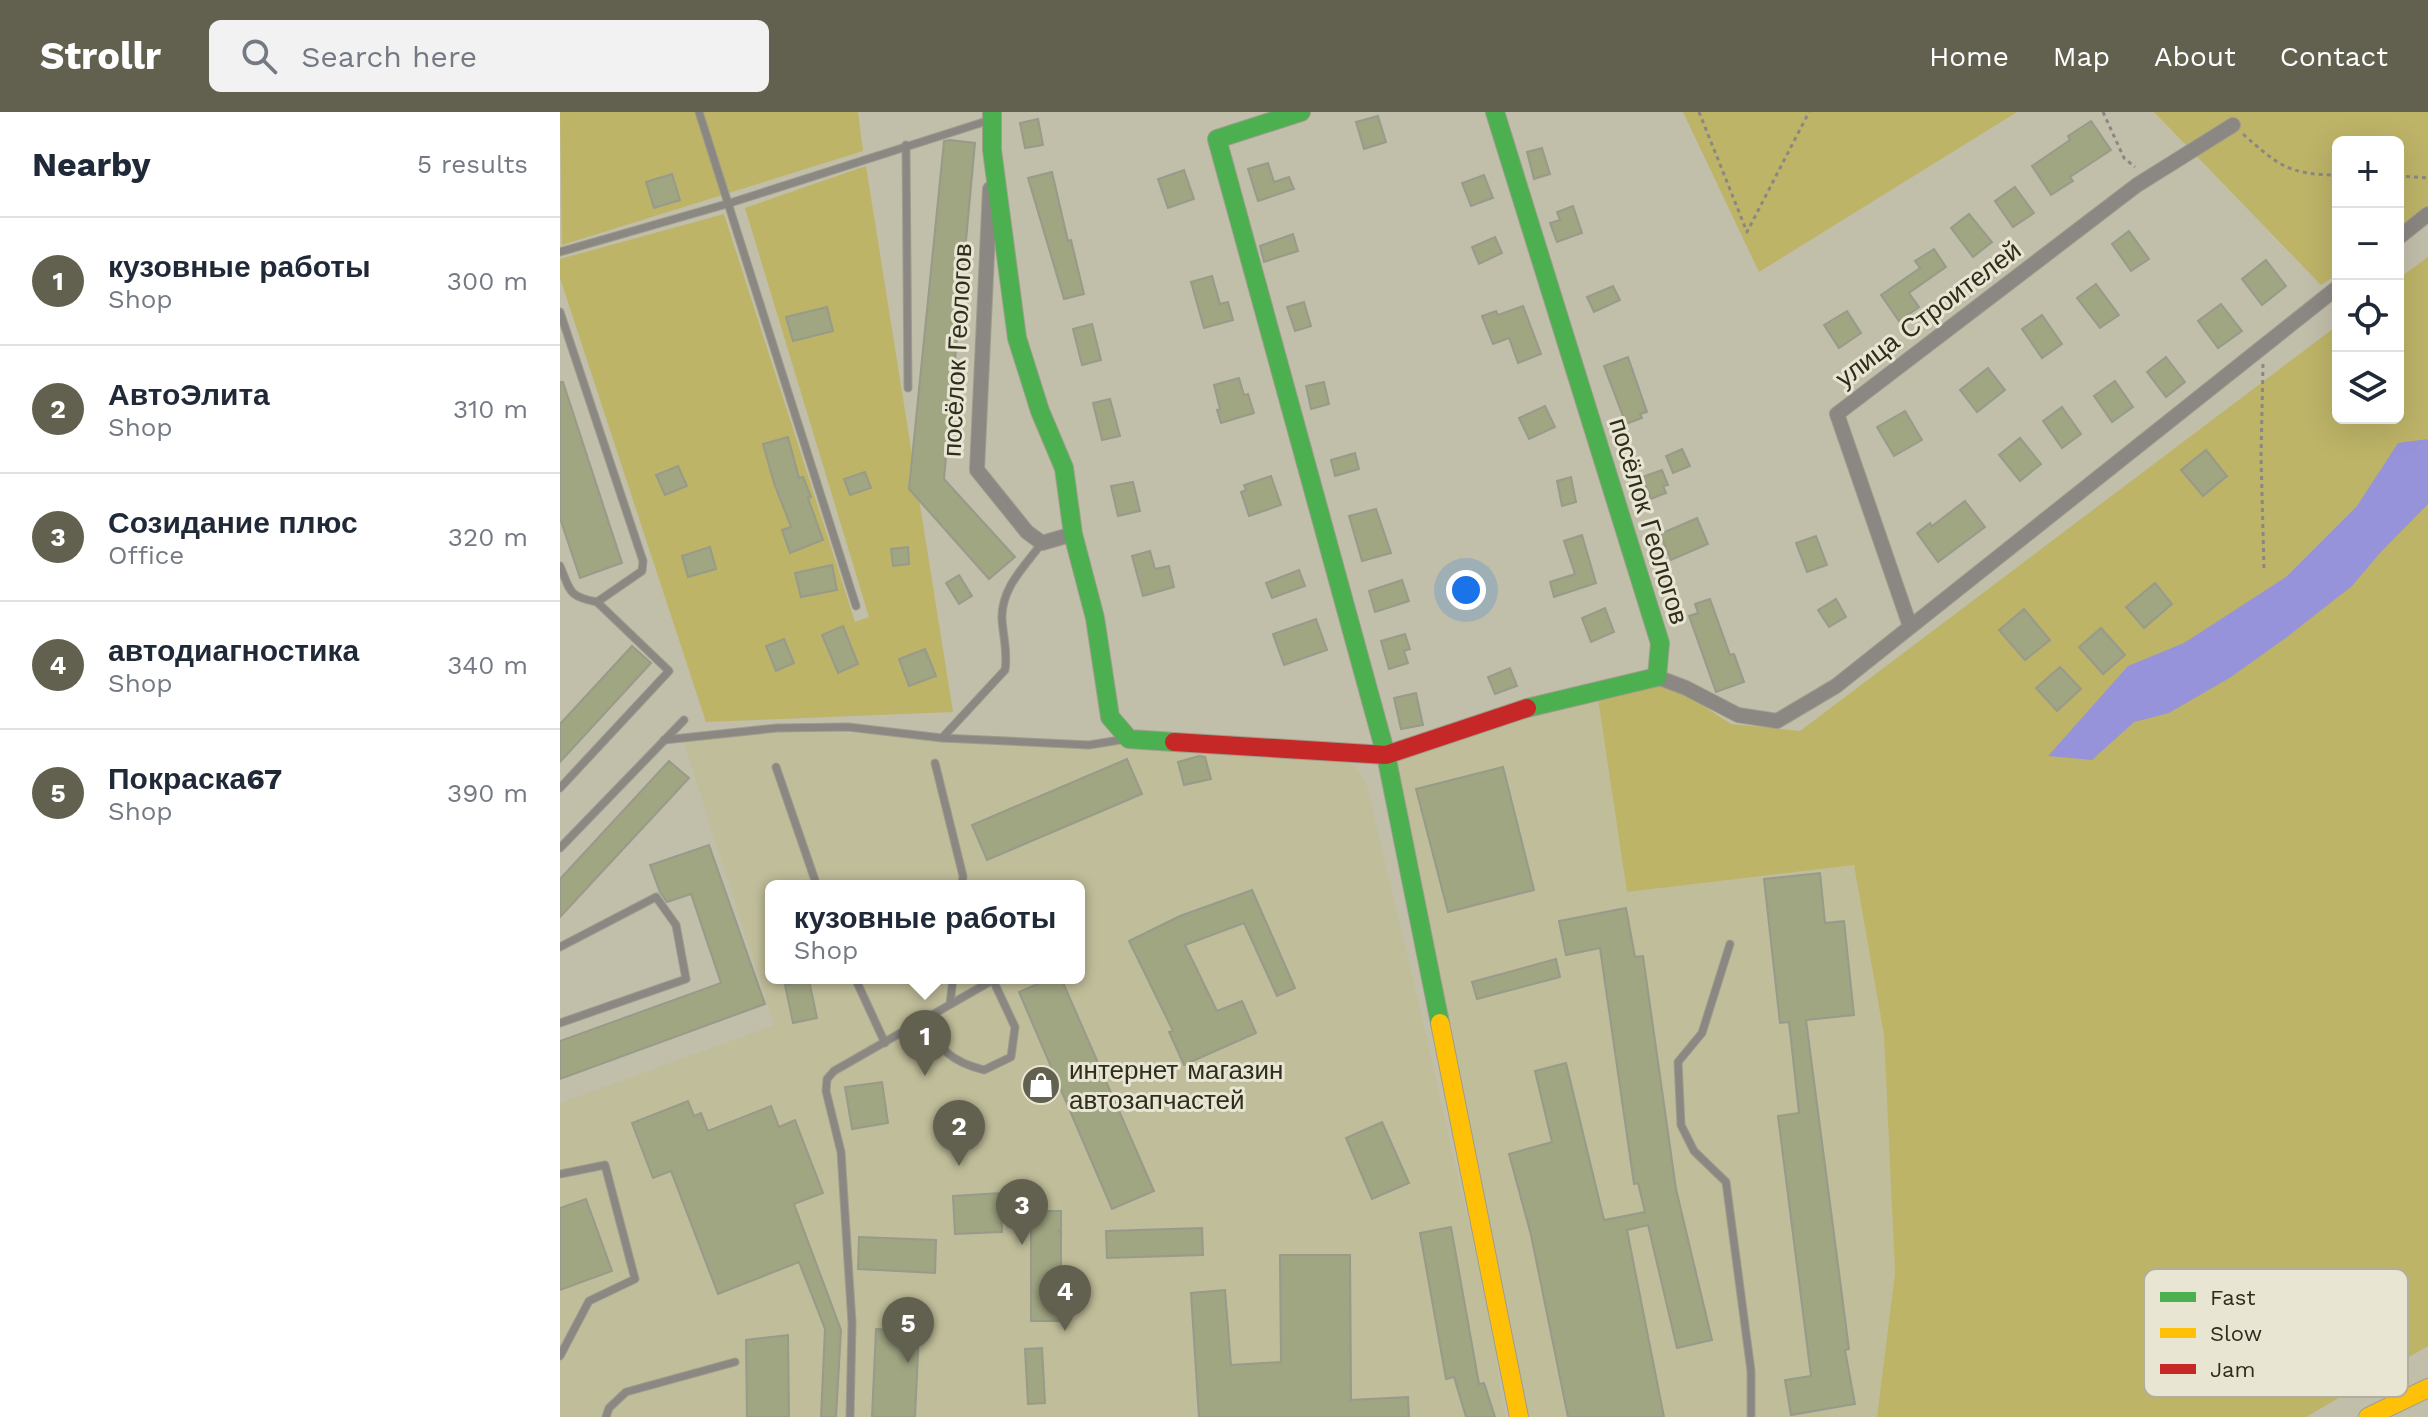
<!DOCTYPE html>
<meta charset="utf-8">
<style>
:root{--surface:#fff;--page:#f2f2f3;--text:#1f2937;--muted:#747a83;--line:#e0e1e3;--accent:#62604e}
body{margin:0;font-family:"Work Sans",sans-serif;background:var(--page);color:var(--text)}
.controls{position:absolute;right:24px;top:24px;display:grid;overflow:hidden;border-radius:12px;box-shadow:0 8px 32px #0002}
.controls button{width:72px;height:72px;display:grid;place-items:center;padding:0;border:0;border-bottom:2px solid var(--line);background:var(--surface);color:var(--text);font:40px sans-serif}
.you{position:absolute;left:906px;top:478px;width:28px;height:28px;margin:-20px;border:6px solid #fff;border-radius:50%;background:#1a73e8;box-shadow:0 0 0 12px #1a73e833}
.badge{display:grid;place-items:center;width:52px;height:52px;border-radius:50%;background:var(--accent);color:#fff;font-size:26px;font-weight:700}
.pin{position:absolute;translate:-50% -66px;filter:drop-shadow(0 2px 4px #0008)}
.pin::after{content:'';position:absolute;top:42px;width:28px;height:24px;background:inherit;clip-path:polygon(0 0,100% 0,50% 100%)}
.popup{position:absolute;left:205px;top:768px;width:320px;height:104px;box-sizing:border-box;display:grid;place-content:center;border-radius:12px;background:var(--surface);filter:drop-shadow(0 2px 6px #0005);font-size:26px;white-space:nowrap;color:var(--muted)}
.popup b{font-size:30px;color:var(--text)}
.popup::after{content:'';position:absolute;left:50%;top:100%;margin-left:-16px;border:16px solid transparent;border-top-color:var(--surface)}
.list{margin:0;padding:0;list-style:none}
h2{display:flex;justify-content:space-between;align-items:center;height:104px;margin:0;padding:0 32px;font-size:34px}
h2 small{font-size:26px;font-weight:400;color:var(--muted)}
.list li{display:grid;grid-template-columns:52px 1fr auto;gap:24px;align-items:center;box-sizing:border-box;height:128px;padding:0 32px;border-top:2px solid var(--line)}
.list b{display:block;font-size:30px;white-space:nowrap}
.list p{margin:0;font-size:26px;white-space:nowrap;color:var(--muted)}
.list em{font-size:26px;font-style:normal;color:var(--muted)}
.icon{flex:none;width:44px;height:44px;fill:none;stroke:currentColor;stroke-width:2;stroke-linecap:round;stroke-linejoin:round}
.map{position:relative;flex:none;width:1868px;height:1305px;overflow:hidden}
header{display:flex;align-items:center;gap:48px;box-sizing:border-box;height:112px;padding:0 40px;background:var(--accent);color:#fff}
header strong{font-size:38px}
nav{display:flex;gap:44px;margin-inline-start:auto;font-size:28px}
.search{width:560px;height:72px;background:var(--page);display:flex;align-items:center;gap:20px;box-sizing:border-box;padding:0 28px;border-radius:12px;color:var(--muted);font-size:30px}
main{display:flex}
aside{flex:1;background:var(--surface)}
.map>svg:first-child{display:block}
.built{fill:#c0bd9a;fill-rule:evenodd}
.green{fill:#bdb468}
.water{fill:#9693da}
.building{fill:#a0a582;stroke:#989a8a;stroke-width:2}
.lines{fill:none;stroke-linecap:round;stroke-linejoin:round}
.lane-casing{stroke:#9f9d8d;stroke-width:9}
.street-casing{stroke:#9f9d8d;stroke-width:16}
.fast-casing{stroke:#9f9d8d;stroke-width:20}
.slow-casing{stroke:#9f9d8d;stroke-width:20}
.jam-casing{stroke:#9f9d8d;stroke-width:20}
.path{stroke:#8b8883;stroke-width:3;stroke-dasharray:4 4;stroke-linecap:butt}
.lane{stroke:#8b8783;stroke-width:7}
.street{stroke:#8b8783;stroke-width:14}
.fast{stroke:#4caf50;stroke-width:18}
.slow{stroke:#ffc107;stroke-width:18}
.jam{stroke:#c62828;stroke-width:18}
.labels{text-anchor:middle;stroke-width:6;stroke-linejoin:round;paint-order:stroke}
.street-label{font-size:26px;fill:#2f2d1d;stroke:#e8e6d3}
.poi-label{font-size:26px;fill:#2f2d1d;stroke:#e8e6d3;text-anchor:start}
.key{fill:#e8e6d3;stroke:#b0ae9c;stroke-width:2}
.key-label{font-size:22px;fill:#2f2d1d}
</style>
<header>
<strong>Strollr</strong>
<div class="search"><svg class="icon" aria-label="search" viewBox="0 0 24 24"><circle cx="10" cy="10" r="6"/><path d="M15 15l6 6"/></svg>Search here</div>
<nav><a>Home</a><a>Map</a><a>About</a><a>Contact</a></nav>
</header>
<main>
<aside>
<h2>Nearby<small>5 results</small></h2>
<ul class="list">
<li><span class="badge">1</span><div><b>кузовные работы</b><p>Shop</p></div><em>300 m</em></li>
<li><span class="badge">2</span><div><b>АвтоЭлита</b><p>Shop</p></div><em>310 m</em></li>
<li><span class="badge">3</span><div><b>Созидание плюс</b><p>Office</p></div><em>320 m</em></li>
<li><span class="badge">4</span><div><b>автодиагностика</b><p>Shop</p></div><em>340 m</em></li>
<li><span class="badge">5</span><div><b>Покраска67</b><p>Shop</p></div><em>390 m</em></li>
</ul>
</aside>
<div class="map">
<svg width="1868" height="1305" viewBox="0 0 1868 1305">
<rect width="100%" height="100%" fill="#c1bfaa"/>
<!-- built -->
<g class="built">
<polygon points="1037,580 1067,780 1294,752 1324,923 1335,1161 1317,1305 963,1305 828,638"/>
<path d="M212,618L568,633L792,649L806,670L862,905L928,1198L945,1305H0V991L214,913L123,628ZM211,774H519V866H211Z"/>
</g>
<!-- green -->
<g class="green">
<polygon points="0,0 298,0 303,39 2,133"/>
<polygon points="1123,0 1457,0 1199,160"/>
<polygon points="1594,0 1868,0 1868,104 1838,124 1838,30 1778,30 1778,162 1761,173"/>
<polygon points="306,54 393,600 146,610 0,166 0,147 164,102 295,510 309,505 185,96"/>
<polygon points="1868,145 1868,1234 1746,1305 1317,1305 1335,1161 1324,923 1294,753 1067,780 1037,580 1110,572 1171,612 1240,619 1778,213 1778,306 1838,306 1838,167"/>
</g>
<!-- water -->
<polygon class="water" points="1868,327 1868,392 1819,442 1792,474 1727,525 1671,565 1609,601 1574,610 1532,648 1488,644 1568,554 1624,531 1726,465 1797,394 1838,331"/>
<!-- building -->
<g class="building">
<polygon points="818,4 826,30 804,37 796,10"/>
<polygon points="478,7 483,33 465,36 460,11"/>
<polygon points="1531,9 1551,38 1510,65 1513,69 1491,83 1472,54 1510,28 1508,24"/>
<polygon points="390,28 415,31 384,367 455,445 429,467 349,377 384,29"/>
<polygon points="982,36 990,62 974,67 967,40"/>
<polygon points="708,51 714,70 729,65 734,77 698,89 688,57"/>
<polygon points="624,58 634,87 608,96 598,67"/>
<polygon points="492,60 508,129 511,128 524,182 504,187 468,66"/>
<polygon points="112,62 120,88 94,96 86,70"/>
<polygon points="924,63 933,86 911,94 902,71"/>
<polygon points="1455,75 1474,101 1453,115 1435,89"/>
<polygon points="1013,94 1022,121 997,130 990,111 1000,108 997,100"/>
<polygon points="1409,102 1432,130 1413,145 1391,116"/>
<polygon points="1569,119 1589,147 1571,159 1552,132"/>
<polygon points="733,122 738,139 704,150 700,134"/>
<polygon points="935,125 942,141 919,152 912,135"/>
<polygon points="1374,137 1386,155 1349,181 1359,195 1339,209 1321,183 1360,156 1355,149"/>
<polygon points="1706,148 1726,174 1702,193 1682,167"/>
<polygon points="652,164 660,192 668,190 673,208 644,216 631,170"/>
<polygon points="1536,172 1559,203 1540,216 1517,186"/>
<polygon points="1053,174 1060,188 1034,200 1027,185"/>
<polygon points="744,190 751,214 735,219 727,195"/>
<polygon points="1661,192 1682,219 1658,236 1638,209"/>
<polygon points="963,194 981,242 958,251 949,226 933,232 922,204 936,199 938,203"/>
<polygon points="267,195 273,219 233,229 226,205"/>
<polygon points="1287,199 1301,221 1279,236 1264,213"/>
<polygon points="1482,203 1502,232 1482,246 1462,217"/>
<polygon points="532,212 541,248 522,253 513,217"/>
<polygon points="1068,245 1087,300 1080,302 1082,306 1066,312 1044,254"/>
<polygon points="1606,245 1625,270 1606,285 1587,260"/>
<polygon points="1428,256 1445,278 1417,300 1400,278"/>
<polygon points="679,266 684,283 688,282 694,301 661,311 657,298 660,297 654,273"/>
<polygon points="1555,269 1573,295 1552,310 1534,284"/>
<polygon points="0,270 3,270 62,451 20,466 0,406"/>
<polygon points="764,270 769,292 751,297 746,274"/>
<polygon points="550,287 560,324 542,328 533,291"/>
<polygon points="985,294 995,315 969,327 959,306"/>
<polygon points="1502,295 1521,322 1502,336 1483,309"/>
<polygon points="1345,299 1362,328 1334,344 1317,315"/>
<polygon points="228,325 239,366 243,365 251,385 248,386 263,428 230,441 222,418 231,415 214,371 203,332"/>
<polygon points="1460,326 1481,352 1460,369 1439,343"/>
<polygon points="1122,337 1130,354 1113,361 1106,344"/>
<polygon points="1646,338 1667,364 1643,384 1621,358"/>
<polygon points="795,341 799,357 775,364 771,348"/>
<polygon points="118,354 127,374 105,383 96,363"/>
<polygon points="1102,358 1108,373 1103,374 1106,381 1091,387 1082,365"/>
<polygon points="305,360 311,376 290,383 284,367"/>
<polygon points="711,364 721,393 689,404 681,380 686,378 684,373"/>
<polygon points="1011,365 1016,390 1002,394 997,369"/>
<polygon points="573,370 580,399 558,404 551,374"/>
<polygon points="1405,389 1425,415 1378,450 1357,421 1370,411 1372,414"/>
<polygon points="816,397 831,441 802,449 789,404"/>
<polygon points="1137,406 1148,432 1111,448 1100,422"/>
<polygon points="1022,423 1036,471 994,485 990,470 1015,462 1004,429"/>
<polygon points="1256,424 1267,453 1247,460 1236,431"/>
<polygon points="150,435 156,457 128,465 122,444"/>
<polygon points="348,435 349,452 333,454 331,437"/>
<polygon points="590,439 595,457 609,454 614,475 583,484 572,444"/>
<polygon points="272,453 277,478 241,485 235,461"/>
<polygon points="739,458 745,474 712,486 706,471"/>
<polygon points="399,463 412,484 399,492 386,471"/>
<polygon points="842,468 849,489 815,500 809,479"/>
<polygon points="1595,471 1612,492 1584,516 1566,495"/>
<polygon points="1150,487 1170,543 1174,542 1184,570 1156,580 1129,504 1138,501 1135,492"/>
<polygon points="1276,487 1286,505 1269,515 1258,498"/>
<polygon points="1045,496 1054,520 1031,530 1022,506"/>
<polygon points="1464,497 1490,528 1465,548 1439,518"/>
<polygon points="756,507 767,538 724,553 713,522"/>
<polygon points="283,514 298,552 278,561 262,523"/>
<polygon points="1541,516 1565,543 1543,562 1519,535"/>
<polygon points="845,522 850,537 844,539 848,551 829,557 821,529"/>
<polygon points="224,527 234,551 216,559 206,534"/>
<polygon points="72,534 91,551 0,650 0,612"/>
<polygon points="365,537 376,564 349,574 339,547"/>
<polygon points="1500,555 1521,577 1497,599 1476,576"/>
<polygon points="950,556 957,574 935,582 928,565"/>
<polygon points="856,581 863,613 841,617 834,586"/>
<polygon points="639,644 645,645 651,667 624,673 618,650"/>
<polygon points="567,647 582,682 427,748 412,713"/>
<polygon points="109,649 129,666 0,805 0,767"/>
<polygon points="943,655 974,778 888,800 856,677"/>
<polygon points="149,733 205,892 0,967 0,929 161,871 131,782 107,790 100,780 90,753"/>
<polygon points="1260,761 1265,811 1284,809 1294,903 1246,908 1289,1237 1285,1238 1295,1292 1231,1303 1225,1268 1251,1264 1218,1004 1239,1001 1229,910 1220,911 1204,767"/>
<polygon points="692,778 735,876 717,884 684,811 625,833 657,899 682,889 696,921 624,953 609,920 613,919 569,829 620,804"/>
<polygon points="1066,796 1075,845 1083,844 1116,1077 1152,1228 1117,1236 1088,1113 1067,1118 1104,1305 1008,1305 971,1123 949,1042 992,1030 975,959 1006,951 1044,1108 1085,1100 1078,1071 1074,1072 1040,836 1006,843 999,809"/>
<polygon points="996,847 1000,865 917,887 912,870"/>
<polygon points="491,866 501,866 594,1079 552,1097 459,880"/>
<polygon points="249,868 257,906 233,911 225,873"/>
<polygon points="322,970 328,1011 292,1017 285,975"/>
<polygon points="128,989 134,1004 141,1001 148,1019 211,994 219,1015 235,1008 263,1081 234,1092 281,1218 276,1305 261,1305 265,1217 239,1150 158,1182 111,1059 93,1066 72,1011"/>
<polygon points="822,1010 849,1071 812,1087 786,1026"/>
<polygon points="441,1081 442,1120 395,1122 393,1084"/>
<polygon points="26,1087 52,1159 0,1178 0,1096"/>
<polygon points="471,1099 501,1099 501,1119 498,1120 501,1120 501,1209 471,1209"/>
<polygon points="891,1115 919,1272 924,1271 935,1305 906,1305 894,1265 886,1267 860,1121"/>
<polygon points="642,1116 643,1143 547,1146 546,1119"/>
<polygon points="299,1125 376,1128 375,1161 298,1157"/>
<polygon points="720,1143 790,1143 791,1288 848,1285 849,1305 639,1305 631,1181 665,1178 671,1253 721,1250"/>
<polygon points="316,1217 359,1219 355,1305 312,1305"/>
<polygon points="228,1223 229,1305 187,1305 186,1228"/>
<polygon points="482,1236 485,1291 468,1292 465,1237"/>
</g>
<g class="lines">
<!-- lane casing -->
<g class="lane-casing">
<g id="lane">
<polyline points="139,0 296,494"/>
<polyline points="346,33 348,276"/>
<polyline points="0,140 170,91 430,8"/>
<path d="M0,200L83,449L82,459L37,490C8,484 11,480 0,454"/>
<polyline points="382,626 529,633 566,627"/>
<path d="M104,628L217,616L288,615L382,626L445,558C448,541 443,524 442,507C441,476 464,455 482,431"/>
<polyline points="375,651 403,764 402,774"/>
<polyline points="216,655 257,774"/>
<polyline points="0,676 109,559 37,490"/>
<polyline points="0,736 124,608"/>
<polyline points="1170,832 1142,921 1118,950 1121,1013 1134,1039 1166,1070 1191,1259 1191,1305"/>
<polyline points="0,835 96,785 116,813 126,867 0,911"/>
<polyline points="295,866 325,931"/>
<polyline points="390,892 393,866"/>
<polyline points="0,1062 45,1053 75,1167 29,1189 0,1244"/>
<polyline points="46,1305 49,1296 66,1280 175,1250"/>
<path d="M290,1305L292,1211L281,1040L266,979L267,967L274,959L433,868L455,915L451,945L424,958C389,949 382,938 362,908"/>
</g>
</g>
<!-- street casing -->
<g class="street-casing">
<g id="street">
<polyline points="430,77 417,358 467,420 482,431 513,422"/>
<polyline points="1838,126 1868,102"/>
<polyline points="1350,514 1277,302 1577,73 1673,13"/>
<polyline points="1097,565 1126,576 1178,603 1217,609 1276,574 1778,175"/>
</g>
</g>
<!-- fast casing -->
<g class="fast-casing">
<g id="fast">
<polyline points="432,0 432,38 457,226 480,299 504,356 513,422 535,506 550,605 569,627 614,630"/>
<polyline points="741,0 657,27 826,643 880,911"/>
<polyline points="935,0 1100,531 1097,565 967,596"/>
</g>
</g>
<!-- slow casing -->
<g class="slow-casing">
<g id="slow">
<polyline points="880,911 959,1305"/>
<polyline points="1808,1305 1868,1276"/>
</g>
</g>
<!-- jam casing -->
<g class="jam-casing">
<polyline id="jam" points="614,630 826,643 967,596"/>
</g>
<!-- path -->
<g class="path">
<polyline points="1139,0 1187,120 1249,0"/>
<polyline points="1543,0 1564,46 1575,55"/>
<path d="M1683,22C1718,53 1729,63 1778,63"/>
<polyline points="1838,64 1868,66"/>
<polyline points="1703,252 1701,344 1704,457"/>
</g>
<!-- lane -->
<use href="#lane" class="lane"/>
<!-- street -->
<use href="#street" class="street"/>
<!-- fast -->
<use href="#fast" class="fast"/>
<!-- slow -->
<use href="#slow" class="slow"/>
<!-- jam -->
<use href="#jam" class="jam"/>
</g>
<!-- icons -->
<defs>
<g id="shop-disc" transform="scale(2)"><circle r="9.5" fill="#62604e" stroke="#e8e6d3"/><path d="M-5-2.5h2.3a2.7 3.5 0 0 1 5.4 0H5L5.5 6h-11ZM-1.5-2.5h3a1.5 2.3 0 0 0-3 0Z" fill="#fff"/></g>
</defs>
<g fill-rule="evenodd">
<use href="#shop-disc" x="481" y="973"/>
</g>
<g class="labels">
<!-- street labels -->
<g class="street-label">
<text transform="translate(1368 202) rotate(-37)" y="9">улица Строителей</text>
<text transform="translate(397 238) rotate(-87)" y="9">посёлок Геологов</text>
<text transform="translate(1089 409) rotate(73)" y="9">посёлок Геологов</text>
</g>
<!-- poi labels -->
<g class="poi-label">
<text x="509" y="967">интернет магазин<tspan x="509" dy="30">автозапчастей</tspan></text>
</g>
</g>
<!-- legend -->
<rect x="1584" y="1157" width="264" height="128" rx="12" class="key"/>
<rect x="1600" y="1180" width="36" height="10" fill="#4caf50"/>
<rect x="1600" y="1216" width="36" height="10" fill="#ffc107"/>
<rect x="1600" y="1252" width="36" height="10" fill="#c62828"/>
<g class="key-label">
<text x="1650" y="1193">Fast</text>
<text x="1650" y="1229">Slow</text>
<text x="1650" y="1265">Jam</text>
</g>
</svg>
<div class="controls">
<button>+</button>
<button>−</button>
<button><svg class="icon" aria-label="locate" viewBox="0 0 24 24"><circle cx="12" cy="12" r="6"/><path d="M12 2v4M12 18v4M2 12h4M18 12h4"/></svg></button>
<button><svg class="icon" aria-label="layers" viewBox="0 0 24 24"><path d="M12 4l9 5-9 5-9-5zM3 14l9 5 9-5"/></svg></button>
</div>
<div class="you"></div>
<div class="pin badge" style="left:365px;top:964px">1</div>
<div class="popup"><b>кузовные работы</b>Shop</div>
<div class="pin badge" style="left:399px;top:1054px">2</div>
<div class="pin badge" style="left:462px;top:1133px">3</div>
<div class="pin badge" style="left:505px;top:1219px">4</div>
<div class="pin badge" style="left:348px;top:1251px">5</div>
</div>
</main>
